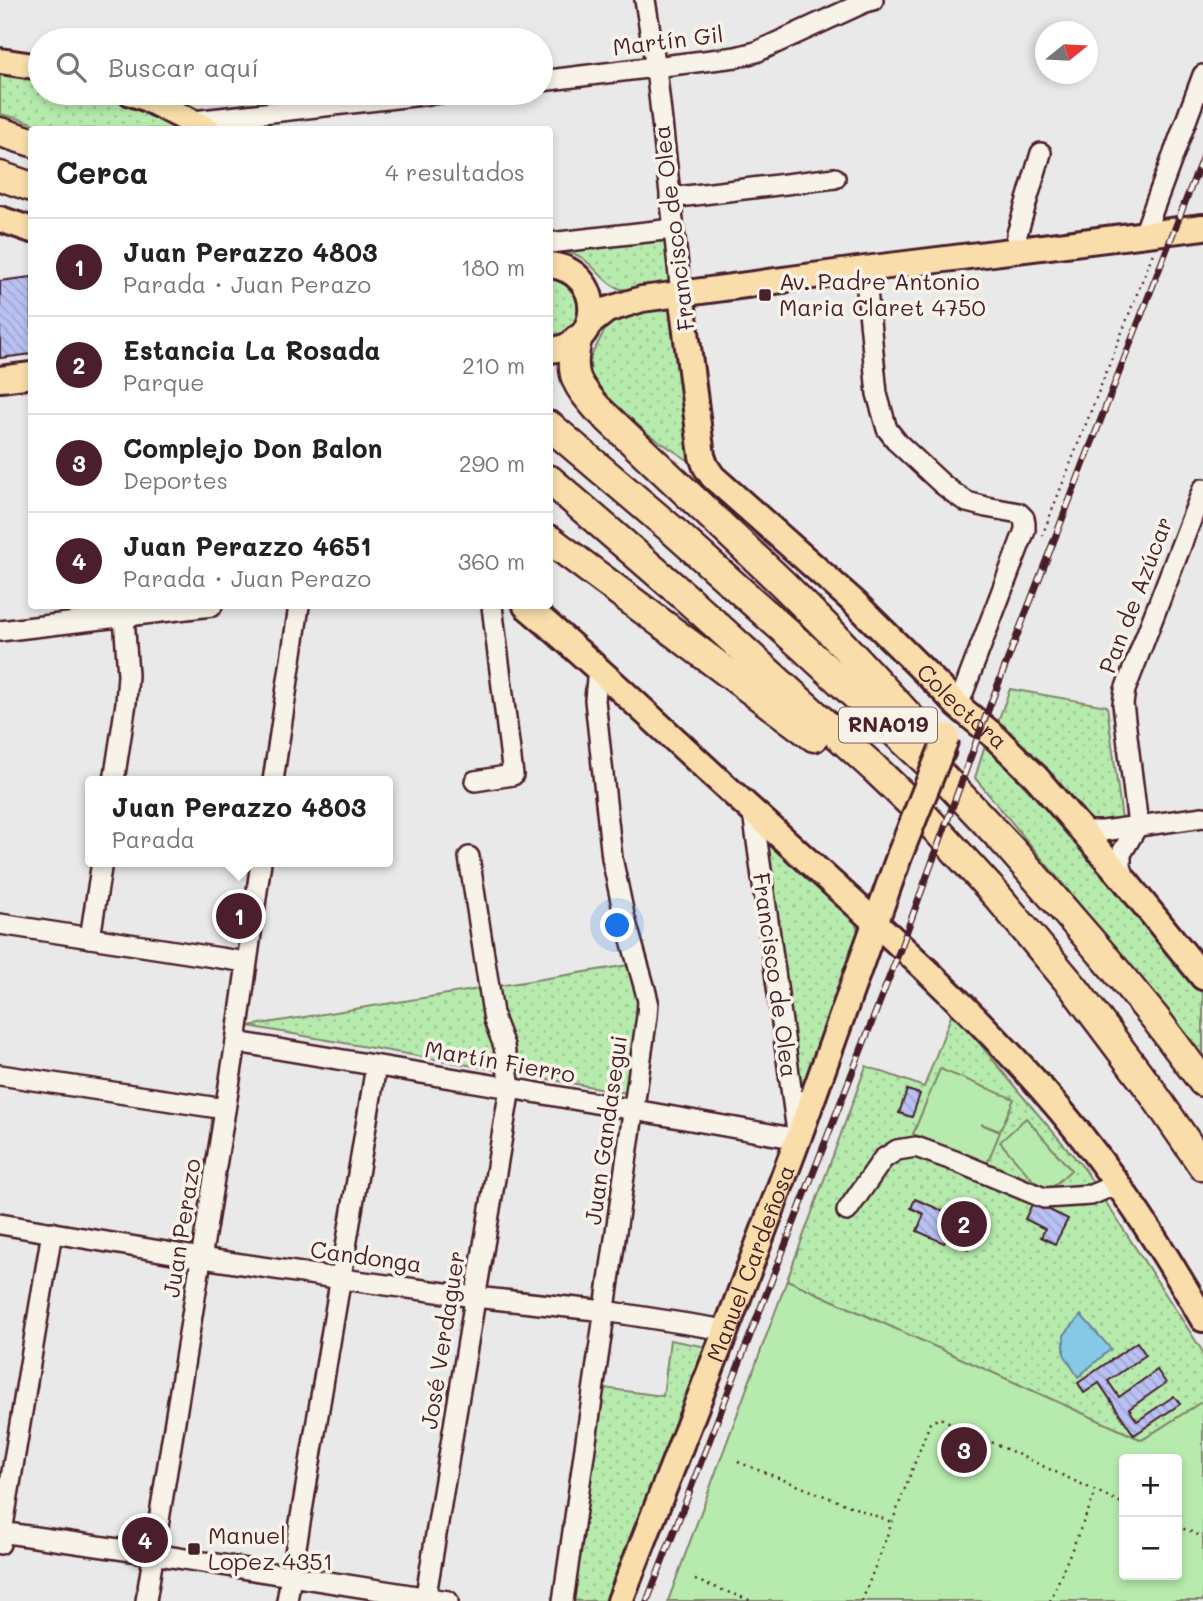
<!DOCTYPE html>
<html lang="es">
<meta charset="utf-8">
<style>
:root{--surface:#fff;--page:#f6f6f6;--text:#222;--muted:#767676;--line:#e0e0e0;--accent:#4a1f2b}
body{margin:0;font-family:Mali,sans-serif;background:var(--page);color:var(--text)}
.controls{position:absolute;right:21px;bottom:21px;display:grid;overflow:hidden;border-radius:7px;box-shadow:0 4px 10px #0003}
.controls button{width:63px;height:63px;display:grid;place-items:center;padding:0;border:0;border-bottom:2px solid var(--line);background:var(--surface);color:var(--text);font:35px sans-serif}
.compass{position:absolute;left:1035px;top:21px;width:63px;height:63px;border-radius:50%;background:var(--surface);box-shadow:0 4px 10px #0003;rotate:72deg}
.you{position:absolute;left:618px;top:926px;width:24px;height:24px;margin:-18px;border:5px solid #fff;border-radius:50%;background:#1a73e8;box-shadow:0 0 0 10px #1a73e833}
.badge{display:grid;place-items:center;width:46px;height:46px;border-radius:50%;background:var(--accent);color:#fff;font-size:23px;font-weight:700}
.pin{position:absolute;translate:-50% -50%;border:4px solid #fff;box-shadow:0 2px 7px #0006}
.popup{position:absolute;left:85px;top:776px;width:308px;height:91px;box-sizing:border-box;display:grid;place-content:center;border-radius:7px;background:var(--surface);filter:drop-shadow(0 2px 5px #0005);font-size:23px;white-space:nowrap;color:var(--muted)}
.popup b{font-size:26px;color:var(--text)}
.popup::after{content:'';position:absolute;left:50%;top:100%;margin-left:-14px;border:14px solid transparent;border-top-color:var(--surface)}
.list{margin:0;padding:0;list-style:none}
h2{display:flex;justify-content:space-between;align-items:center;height:91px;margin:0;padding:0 28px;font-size:30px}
h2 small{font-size:23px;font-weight:400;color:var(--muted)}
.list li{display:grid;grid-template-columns:46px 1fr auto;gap:21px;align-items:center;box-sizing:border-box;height:98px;padding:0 28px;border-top:2px solid var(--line)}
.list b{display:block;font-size:26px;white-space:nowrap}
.list p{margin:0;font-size:23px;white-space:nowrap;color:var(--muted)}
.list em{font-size:23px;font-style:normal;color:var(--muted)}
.icon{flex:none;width:38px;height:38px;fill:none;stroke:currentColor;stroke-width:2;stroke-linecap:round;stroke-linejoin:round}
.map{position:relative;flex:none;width:1203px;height:1601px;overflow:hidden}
.search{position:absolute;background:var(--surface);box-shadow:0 4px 10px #0003;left:28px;top:28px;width:525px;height:77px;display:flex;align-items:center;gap:18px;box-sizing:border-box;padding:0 24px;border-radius:38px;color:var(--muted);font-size:26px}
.panel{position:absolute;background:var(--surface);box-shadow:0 4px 10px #0003;left:28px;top:126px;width:525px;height:483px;border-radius:7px}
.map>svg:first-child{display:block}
.grass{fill:url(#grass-dots);stroke:#80856c;stroke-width:2}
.garden{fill:#b6ebad;stroke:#80856c;stroke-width:2;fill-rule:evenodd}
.water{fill:#85c9e6;stroke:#6d859b;stroke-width:2}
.building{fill:url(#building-back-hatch);stroke:#4a1f2b;stroke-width:2}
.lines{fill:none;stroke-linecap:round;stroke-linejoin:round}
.minor-casing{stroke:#4a1f2b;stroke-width:24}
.major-casing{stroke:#4a1f2b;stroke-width:30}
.highway-casing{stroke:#4a1f2b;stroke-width:33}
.path{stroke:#4a1f2b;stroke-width:2.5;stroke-dasharray:2 5;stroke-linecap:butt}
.minor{stroke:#f7f3e8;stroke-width:19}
.major{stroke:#f9deab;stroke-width:24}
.highway{stroke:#f9deab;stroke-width:28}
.rail-casing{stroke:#4a1f2b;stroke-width:7}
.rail{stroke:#f7f3e8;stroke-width:4.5;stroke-dasharray:13;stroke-linecap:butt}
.major-bridge-casing{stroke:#4a1f2b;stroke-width:30;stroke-linecap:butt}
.major-bridge{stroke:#f9deab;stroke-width:24}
.poi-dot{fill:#4a1f2b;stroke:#f7f3e8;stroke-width:2.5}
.labels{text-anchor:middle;stroke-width:7;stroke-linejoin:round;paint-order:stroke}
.shield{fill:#f7f3e8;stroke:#7e5f64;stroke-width:2}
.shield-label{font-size:21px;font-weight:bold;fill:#4a1f2b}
.street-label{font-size:23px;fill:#4a1f2b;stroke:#f7f3e8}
.poi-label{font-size:23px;fill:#4a1f2b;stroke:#f7f3e8;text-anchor:start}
</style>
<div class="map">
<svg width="1203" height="1601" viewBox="0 0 1203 1601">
<defs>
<pattern id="grass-dots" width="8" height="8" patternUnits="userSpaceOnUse" patternTransform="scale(1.75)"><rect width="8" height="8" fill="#b6ebad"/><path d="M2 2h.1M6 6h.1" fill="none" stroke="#9ec995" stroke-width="1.8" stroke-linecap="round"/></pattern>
<pattern id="building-back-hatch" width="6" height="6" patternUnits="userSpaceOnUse" patternTransform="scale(1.75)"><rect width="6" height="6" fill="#b8c1f2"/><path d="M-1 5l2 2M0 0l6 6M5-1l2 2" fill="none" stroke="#a0a5d0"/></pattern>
</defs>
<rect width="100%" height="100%" fill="#eae9ea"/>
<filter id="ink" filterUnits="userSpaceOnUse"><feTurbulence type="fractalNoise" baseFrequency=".0143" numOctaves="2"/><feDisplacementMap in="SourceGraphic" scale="14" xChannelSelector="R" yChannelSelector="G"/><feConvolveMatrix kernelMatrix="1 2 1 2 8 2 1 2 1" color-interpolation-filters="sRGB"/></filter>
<g filter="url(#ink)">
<!-- grass -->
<g class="grass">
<polygon points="0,71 40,79 40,93 93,93 123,103 183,129 50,129 20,119 0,114"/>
<path d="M669,236L674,280C661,283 645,290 631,290C607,291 599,269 582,258C572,251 561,252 550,253V250Z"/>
<polygon points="550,274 557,275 577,292 580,317 568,334 550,340"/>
<polygon points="657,310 671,310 691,462 628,421 594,386 591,377 590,367 591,356 607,326 613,319 621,316"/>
<polygon points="1010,689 1107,706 1122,820 1092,823 997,724"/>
<polygon points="985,745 1108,874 1203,994 1203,1060 1130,965 975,778"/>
<polygon points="766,837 854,917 861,943 801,1106"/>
<polygon points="629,965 640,1005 627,1093 248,1026"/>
<polygon points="953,1011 1020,1093 1083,1167 1203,1352 1203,1401 1142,1440 787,1280 866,1066 924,1087"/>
<polygon points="670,1340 707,1347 607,1601 573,1601 604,1388 663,1396"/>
</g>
<!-- garden -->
<g class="garden">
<polygon points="940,1069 1014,1099 1000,1131 981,1124 1000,1132 987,1164 913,1134"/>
<polygon points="1026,1118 1071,1170 1045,1194 1000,1142"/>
<path d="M787,1280L1142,1440L1203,1401V1601H668ZM1124,1459H1177V1575H1124Z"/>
</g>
<!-- water -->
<polygon class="water" points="1081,1315 1111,1349 1078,1377 1064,1354 1064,1335"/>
<!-- building -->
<g class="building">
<polygon points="32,277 32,354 0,358 0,281"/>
<polygon points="907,1090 920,1094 912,1117 899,1113"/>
<polygon points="915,1199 953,1215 952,1219 977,1230 968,1249 946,1239 944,1243 917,1231 924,1214 911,1208"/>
<polygon points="1033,1202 1068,1219 1055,1244 1041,1237 1045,1229 1025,1219"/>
<polygon points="1137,1342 1146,1355 1108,1381 1119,1397 1157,1370 1166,1383 1129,1409 1137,1421 1174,1396 1180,1404 1134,1435 1099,1383 1084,1393 1078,1383"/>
</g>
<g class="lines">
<!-- minor casing -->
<g class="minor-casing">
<g id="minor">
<polyline points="645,0 656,68 681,293"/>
<polyline points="541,81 736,57 756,52 863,3 873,0"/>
<polyline points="193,121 440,93"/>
<polyline points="670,198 835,178"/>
<polyline points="1144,234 1203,75"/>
<polyline points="550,243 673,229"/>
<polyline points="1016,250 1017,234 1041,153"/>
<polyline points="865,269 877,394 887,429 898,443 942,484 955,494 967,502 986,507 1019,513 1024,518 1025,524 1025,530 958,706"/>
<polyline points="0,631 212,606"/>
<polyline points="114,781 126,703 128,675 124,617"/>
<polyline points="273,781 299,606"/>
<polyline points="475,781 513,775 492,606"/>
<polyline points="1082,829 1089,831 1103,831 1203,817"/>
<polyline points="1126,880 1121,867 1121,854 1138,825 1123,704 1125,690 1203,489"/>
<polyline points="0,924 246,962"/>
<polyline points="90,938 102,862"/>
<polyline points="236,1042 510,1088 798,1139 753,812"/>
<polyline points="0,1075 225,1109"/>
<polyline points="847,1211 883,1159 897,1150 916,1147 955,1161 1044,1198 1091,1195 1117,1184"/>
<polyline points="0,1224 202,1258 342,1279 475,1297 605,1311 726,1330"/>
<polyline points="0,1532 153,1554 448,1601"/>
<polyline points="0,1544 52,1232"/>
<polyline points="146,1601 236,1042 261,862"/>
<polyline points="287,1601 376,1066"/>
<polyline points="425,1601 510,1088 504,1046 494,1020 469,857"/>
<polyline points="563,1601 647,1016 648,1001 645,989 624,915 612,858 595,700 598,668"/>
</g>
</g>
<!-- major casing -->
<g class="major-casing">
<g id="major">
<polyline points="0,61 40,67"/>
<polyline points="131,93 145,98 208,130"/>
<polyline points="0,219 32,230"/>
<path d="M550,265C605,271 605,347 550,350"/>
<path id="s1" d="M681,293L702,456L706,467L713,477L854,602L943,690L958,706L994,736L1036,777L1127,883L1203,977"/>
<polyline points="589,324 607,310 642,299 865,269 1203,227"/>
<polyline points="0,379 32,375"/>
<path d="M526,606C606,673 680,746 757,815C855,904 955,991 1043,1090C1104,1159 1157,1238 1203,1319"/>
<path id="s2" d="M620,1601L726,1330L798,1139L900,854"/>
</g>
</g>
<!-- highway casing -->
<g class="highway-casing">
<g id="highway">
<polyline points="0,132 32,142"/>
<polyline points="0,176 32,187"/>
<path d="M577,340C569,373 575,383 597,408L783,584L829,630L941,751"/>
<polyline points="550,426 670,528 803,647 942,776 1010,848 1103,955 1155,1018 1203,1082"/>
<polyline points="550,480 683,595 874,768 924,816 998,897 1074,988 1150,1089 1203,1166"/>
<polyline points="550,540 814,737"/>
</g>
</g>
<!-- path -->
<g class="path">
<polyline points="1042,536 1153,253"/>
<polyline points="738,1462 891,1522"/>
<polyline points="1177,1526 1203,1537"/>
<polyline points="695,1580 752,1601"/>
<polyline points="862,1601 930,1423 940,1418 1124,1504"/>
<polyline points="1050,1601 1096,1492"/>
</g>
<!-- minor -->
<use href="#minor" class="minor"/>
<!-- major -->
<use href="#major" class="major"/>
<!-- highway -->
<use href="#highway" class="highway"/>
<!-- rail casing -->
<g class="rail-casing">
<polyline id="rail" points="647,1601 901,947 982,726 1203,156"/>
</g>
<!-- rail -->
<use href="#rail" class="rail"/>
<!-- major-bridge casing -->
<g class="major-bridge-casing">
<polyline id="major-bridge" points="900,854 947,736"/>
</g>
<!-- major-bridge -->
<use href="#major-bridge" class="major-bridge"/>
</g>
</g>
<!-- markers -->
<g class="poi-dot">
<rect x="758" y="288" width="14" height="14" rx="3.5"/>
<rect x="187" y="1542" width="14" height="14" rx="3.5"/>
</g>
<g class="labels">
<!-- shield labels -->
<rect class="shield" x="839" y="707.5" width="98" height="35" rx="5"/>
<g class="shield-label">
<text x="888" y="732">RNA019</text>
</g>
<!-- street labels -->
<g class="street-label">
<text transform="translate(668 41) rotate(-7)" y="8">Martín Gil</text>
<text transform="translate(674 228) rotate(-97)" y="8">Francisco de Olea</text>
<text transform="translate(1136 595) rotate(-69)" y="8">Pan de Azúcar</text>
<text dy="8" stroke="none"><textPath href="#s1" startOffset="527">Colectora</textPath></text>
<text transform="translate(775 975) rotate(82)" y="8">Francisco de Olea</text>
<text transform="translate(500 1062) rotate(10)" y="8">Martín Fierro</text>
<text transform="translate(606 1130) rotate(-82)" y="8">Juan Gandasegui</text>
<text transform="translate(182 1228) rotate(-81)" y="8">Juan Perazo</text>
<text transform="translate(366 1257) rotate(8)" y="8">Candonga</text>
<text dy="8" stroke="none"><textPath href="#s2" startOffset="362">Manuel Cardeñosa</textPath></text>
<text transform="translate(443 1340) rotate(-81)" y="8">José Verdaguer</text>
</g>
<!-- poi labels -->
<g class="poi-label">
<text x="779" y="290">Av. Padre Antonio<tspan x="779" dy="26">Maria Claret 4750</tspan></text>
<text x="208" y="1544">Manuel<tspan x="208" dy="26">Lopez 4351</tspan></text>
</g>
</g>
</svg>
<div class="controls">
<button>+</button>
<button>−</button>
</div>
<svg class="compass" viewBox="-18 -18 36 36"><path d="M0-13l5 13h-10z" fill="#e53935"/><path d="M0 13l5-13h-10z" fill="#767676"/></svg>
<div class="you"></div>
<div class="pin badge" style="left:239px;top:916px">1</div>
<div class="popup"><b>Juan Perazzo 4803</b>Parada</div>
<div class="pin badge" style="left:964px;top:1224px">2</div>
<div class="pin badge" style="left:964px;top:1450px">3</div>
<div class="pin badge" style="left:145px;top:1540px">4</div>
<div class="search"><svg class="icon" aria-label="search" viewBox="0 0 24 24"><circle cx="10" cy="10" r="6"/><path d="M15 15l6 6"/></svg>Buscar aquí</div>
<section class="panel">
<h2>Cerca<small>4 resultados</small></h2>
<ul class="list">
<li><span class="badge">1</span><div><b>Juan Perazzo 4803</b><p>Parada · Juan Perazo</p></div><em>180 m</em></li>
<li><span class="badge">2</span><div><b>Estancia La Rosada</b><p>Parque</p></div><em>210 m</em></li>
<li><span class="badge">3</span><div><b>Complejo Don Balon</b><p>Deportes</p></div><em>290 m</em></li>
<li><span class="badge">4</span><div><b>Juan Perazzo 4651</b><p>Parada · Juan Perazo</p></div><em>360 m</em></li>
</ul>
</section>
</div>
